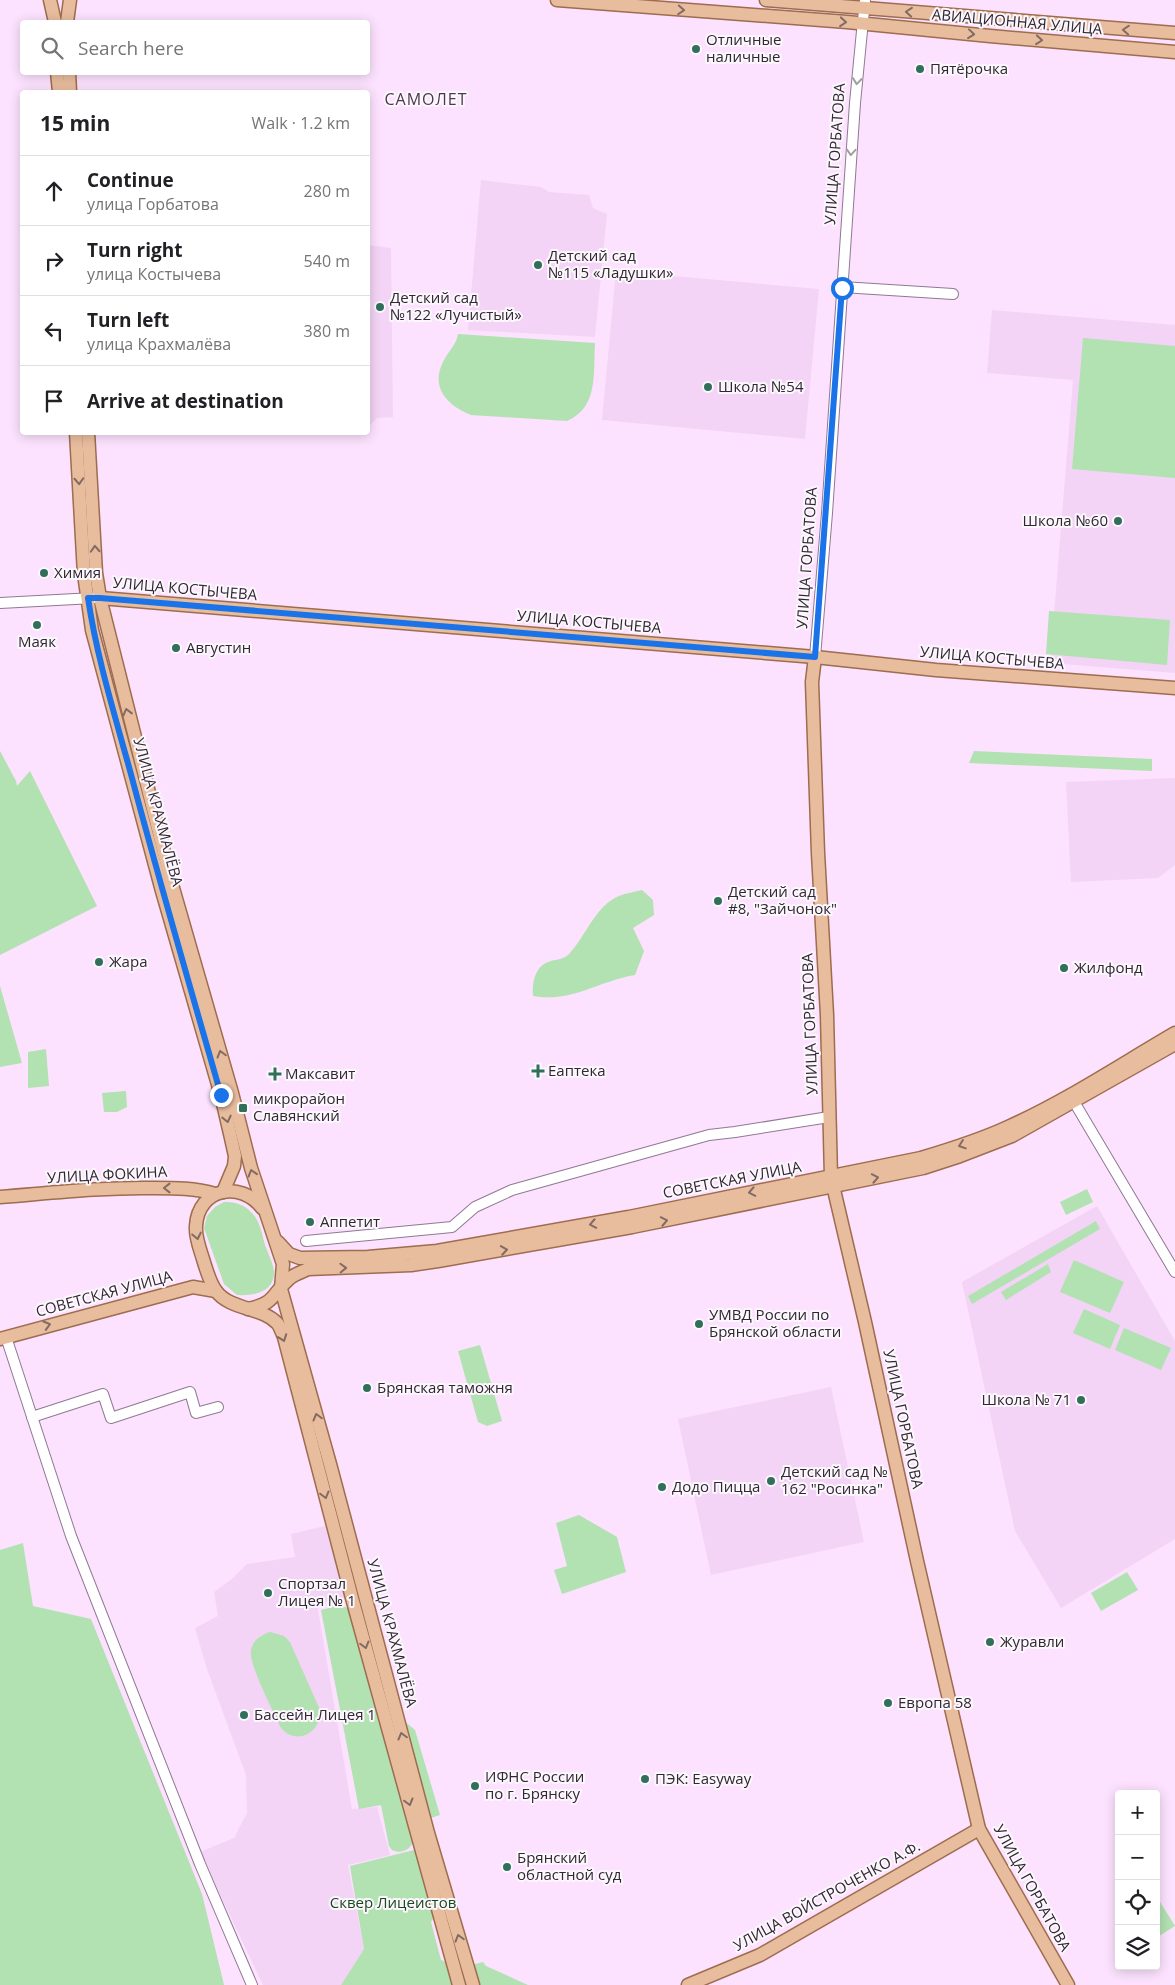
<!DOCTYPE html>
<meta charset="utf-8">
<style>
:root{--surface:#fff;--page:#f6f6f6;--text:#202124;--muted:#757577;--line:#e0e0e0}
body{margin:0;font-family:"Open Sans",sans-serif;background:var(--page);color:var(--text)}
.controls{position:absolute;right:15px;bottom:15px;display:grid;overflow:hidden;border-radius:5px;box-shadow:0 2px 12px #0003}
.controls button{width:45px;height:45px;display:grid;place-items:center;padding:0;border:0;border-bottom:1px solid var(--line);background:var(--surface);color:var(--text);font:25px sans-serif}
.stop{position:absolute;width:15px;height:15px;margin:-11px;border:4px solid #1a73e8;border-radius:50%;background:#fff}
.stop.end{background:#1a73e8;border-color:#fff;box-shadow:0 1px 5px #0008}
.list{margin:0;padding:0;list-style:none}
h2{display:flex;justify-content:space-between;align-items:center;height:65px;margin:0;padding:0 20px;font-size:21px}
h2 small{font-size:16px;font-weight:400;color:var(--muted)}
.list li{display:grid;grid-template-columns:32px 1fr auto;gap:15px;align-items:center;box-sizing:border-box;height:70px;padding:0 20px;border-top:1px solid var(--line)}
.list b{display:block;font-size:19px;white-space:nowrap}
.list p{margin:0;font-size:16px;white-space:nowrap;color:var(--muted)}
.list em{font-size:16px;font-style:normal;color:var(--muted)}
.icon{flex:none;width:28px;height:28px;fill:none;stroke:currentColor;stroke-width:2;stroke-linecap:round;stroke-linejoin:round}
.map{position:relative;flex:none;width:1175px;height:1985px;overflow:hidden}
.search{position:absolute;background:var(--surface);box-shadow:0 2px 12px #0003;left:20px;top:20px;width:350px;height:55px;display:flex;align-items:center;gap:12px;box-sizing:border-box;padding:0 18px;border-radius:5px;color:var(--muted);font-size:19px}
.panel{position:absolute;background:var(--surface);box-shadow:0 2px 12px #0003;left:20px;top:90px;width:350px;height:345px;border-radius:5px}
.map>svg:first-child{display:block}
.built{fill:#f3d4f6}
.green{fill:#b2e1b2}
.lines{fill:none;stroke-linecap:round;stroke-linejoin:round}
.minor-casing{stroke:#8f7992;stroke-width:12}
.major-casing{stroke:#9e6c4e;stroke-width:15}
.minor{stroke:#fff;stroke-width:10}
.major{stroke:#e8bd9e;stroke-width:12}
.oneway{stroke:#836a62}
.oneway2{stroke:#a29ea2}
.route{stroke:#1a73e8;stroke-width:6}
.poi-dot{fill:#316f5b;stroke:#fcf7fd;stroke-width:2}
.labels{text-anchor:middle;stroke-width:4;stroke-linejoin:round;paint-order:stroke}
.street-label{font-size:15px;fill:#302731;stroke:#fcf7fd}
.poi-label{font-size:15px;fill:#302731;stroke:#fcf7fd;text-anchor:start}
.park-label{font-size:15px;fill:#18491d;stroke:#fcf7fd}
.neighbourhood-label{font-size:16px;letter-spacing:1px;fill:#4c384e;stroke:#fcf7fd}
</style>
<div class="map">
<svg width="1175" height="1985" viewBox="0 0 1175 1985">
<rect width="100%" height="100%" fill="#fce2fe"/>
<!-- built -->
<g class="built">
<polygon points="481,180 541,187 549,192 589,195 593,208 607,214 595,337 468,330"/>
<polygon points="368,245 391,248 393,417 377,418 368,427"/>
<polygon points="616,271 819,289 805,439 602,420"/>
<polygon points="992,310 1175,325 1175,673 1050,663 1073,380 987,373"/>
<polygon points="1175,778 1175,865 1158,878 1071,882 1066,782"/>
<polygon points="1097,1206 1175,1341 1175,1539 1061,1608 1015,1531 962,1282"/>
<polygon points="831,1387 864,1542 711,1575 678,1419"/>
<polygon points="333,1524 352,1596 317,1604 352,1809 377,1807 390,1855 348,1865 364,1949 341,1985 263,1985 200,1852 234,1838 247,1813 246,1775 207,1669 195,1628 218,1616 214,1592 232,1579 247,1564 295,1557 291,1534"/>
</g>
<!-- green -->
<g class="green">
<path d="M458,334L595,343C593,373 599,407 567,421L471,415C448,406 430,388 443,362C448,351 456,346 458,334Z"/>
<polygon points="1083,338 1175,346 1175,478 1072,469"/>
<polygon points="1049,611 1170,620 1167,665 1046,654"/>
<polygon points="0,751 16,781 17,786 30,771 97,906 0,955"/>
<polygon points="974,751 1152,759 1152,771 969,763"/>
<path d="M642,890L653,900L654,915L633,928L644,951L635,975C598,981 572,1003 533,996C532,982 535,965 551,961C557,959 563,960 569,954C586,936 595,906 619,896C626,893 635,892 642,890Z"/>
<polygon points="0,986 22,1063 0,1067"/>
<polygon points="46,1049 49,1086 28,1088 28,1052"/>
<polygon points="126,1091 127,1107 117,1112 104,1112 102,1093"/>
<polygon points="1087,1189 1093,1202 1066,1215 1060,1202"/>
<path d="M224,1202C235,1202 244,1204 252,1213C260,1221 262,1234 265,1245C268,1253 273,1263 274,1271C275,1292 254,1296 237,1295L224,1284L204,1228L207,1216L215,1207Z"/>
<polygon points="1096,1221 1100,1229 972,1304 968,1296"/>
<polygon points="1074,1260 1124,1282 1110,1313 1060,1292"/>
<polygon points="1048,1264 1051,1272 1006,1300 1001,1292"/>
<polygon points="1084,1309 1120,1325 1110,1349 1073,1333"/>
<polygon points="1124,1328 1171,1348 1161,1370 1115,1350"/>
<polygon points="480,1345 502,1421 487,1426 478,1422 458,1351"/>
<polygon points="579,1515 617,1537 626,1572 562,1594 554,1570 567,1566 556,1523"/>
<polygon points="23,1543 33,1606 91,1619 202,1894 224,1985 0,1985 0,1550"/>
<polygon points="1127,1572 1138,1590 1101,1611 1091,1593"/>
<path d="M341,1605L347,1608L353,1613L413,1842C409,1851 400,1854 392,1850L389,1846L381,1805L359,1809L321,1610Z"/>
<path d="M270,1632L284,1636L290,1642L320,1710C322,1733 296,1746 281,1728C274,1713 248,1663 251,1650C253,1640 261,1635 270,1632Z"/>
<polygon points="403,1720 415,1730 440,1815 431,1818 428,1810"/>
<polygon points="418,1849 435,1916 431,1922 441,1960 450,1964 456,1985 341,1985 364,1949 350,1866"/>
<polygon points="1157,1897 1175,1926 1156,1938 1156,1898"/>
<polygon points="483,1962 486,1966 528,1985 477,1985 471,1965"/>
</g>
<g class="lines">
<!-- minor casing -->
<g class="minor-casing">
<g id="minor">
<polyline points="842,287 953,294"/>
<polyline points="0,603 94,598"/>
<polyline points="815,657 827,513 855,103 865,0"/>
<polyline points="1070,1095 1175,1272"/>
<polyline points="306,1241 452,1227 475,1207 512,1190 709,1135 735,1132 829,1117"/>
<polyline points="6,1337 71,1536 200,1864 252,1985"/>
<polyline points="32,1417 103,1394 111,1418 190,1392 196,1413 218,1407"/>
</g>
</g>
<!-- major casing -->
<g class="major-casing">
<g id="major">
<polyline points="50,0 55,22"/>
<polyline points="557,0 847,22 990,36 1175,52"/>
<polyline points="766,0 1175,33"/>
<polyline points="67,22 70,0"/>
<polyline points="57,72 59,92"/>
<polyline points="69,72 70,92"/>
<polyline points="76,432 84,574 92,630 162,891 221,1095 231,1138 235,1156 234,1166 223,1192"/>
<polyline points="88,432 96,573 100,598 173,888 232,1093 251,1168 283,1264 281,1289 330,1464 428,1833 473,1985"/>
<polyline points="100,598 815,657 936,670 1175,688"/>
<polyline points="815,657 812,682 818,853 827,1015 831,1177 865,1322 917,1561 979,1829 1068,1985"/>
<path d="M0,1197C51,1193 103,1187 154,1188C175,1188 195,1188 215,1194"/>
<path d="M262,1208C241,1180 198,1188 196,1226C195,1237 200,1249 203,1259C206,1269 210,1283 216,1291C230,1310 262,1307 277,1323C280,1326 282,1333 284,1337L352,1598L459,1985"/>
<path d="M278,1242L289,1254L300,1258L368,1257L437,1251L629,1217L921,1158C951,1149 980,1140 1008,1127C1066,1101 1120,1065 1175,1033"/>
<path d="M248,1309C277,1303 271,1294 290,1278C295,1274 302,1272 308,1269L411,1265L438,1261L632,1227L923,1168L960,1156L1012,1136L1175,1044"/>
<polyline points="0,1339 193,1287 216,1291"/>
<polyline points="688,1985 760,1955 979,1829"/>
</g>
</g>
<!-- minor -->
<use href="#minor" class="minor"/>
<!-- major -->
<use href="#major" class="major"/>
</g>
<!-- one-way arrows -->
<defs><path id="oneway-chevron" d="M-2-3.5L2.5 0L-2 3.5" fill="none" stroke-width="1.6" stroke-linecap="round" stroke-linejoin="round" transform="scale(1.25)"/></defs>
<g class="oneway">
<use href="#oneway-chevron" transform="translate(681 10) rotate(4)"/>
<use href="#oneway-chevron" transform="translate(909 12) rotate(-175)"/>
<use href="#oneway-chevron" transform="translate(843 22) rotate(5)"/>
<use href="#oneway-chevron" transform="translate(1126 30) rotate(-176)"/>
<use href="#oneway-chevron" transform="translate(971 34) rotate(6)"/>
<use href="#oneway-chevron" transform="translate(1039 40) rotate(5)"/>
<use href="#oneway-chevron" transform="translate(79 481) rotate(87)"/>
<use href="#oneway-chevron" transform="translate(95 549) rotate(-93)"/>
<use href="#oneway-chevron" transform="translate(127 712) rotate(-104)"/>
<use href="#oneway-chevron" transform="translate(221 1054) rotate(-106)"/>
<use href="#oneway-chevron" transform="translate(227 1119) rotate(77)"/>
<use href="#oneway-chevron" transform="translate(962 1145) rotate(161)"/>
<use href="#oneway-chevron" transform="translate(252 1173) rotate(-107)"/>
<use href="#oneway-chevron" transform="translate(875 1178) rotate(-11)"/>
<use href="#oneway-chevron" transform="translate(167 1188) rotate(-180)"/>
<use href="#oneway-chevron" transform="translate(752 1192) rotate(169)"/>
<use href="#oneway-chevron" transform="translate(664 1221) rotate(-11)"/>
<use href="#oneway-chevron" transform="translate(593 1224) rotate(169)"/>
<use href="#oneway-chevron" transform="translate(197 1236) rotate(78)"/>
<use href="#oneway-chevron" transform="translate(504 1250) rotate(-9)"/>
<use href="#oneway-chevron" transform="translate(343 1268) rotate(-2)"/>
<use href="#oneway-chevron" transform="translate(47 1325) rotate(-16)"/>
<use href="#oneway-chevron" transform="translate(283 1338) rotate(70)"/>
<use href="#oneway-chevron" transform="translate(317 1417) rotate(-105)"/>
<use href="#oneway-chevron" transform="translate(325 1495) rotate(75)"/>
<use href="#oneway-chevron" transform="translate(365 1645) rotate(75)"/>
<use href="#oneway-chevron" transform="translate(402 1736) rotate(-105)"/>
<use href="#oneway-chevron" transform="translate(409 1802) rotate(75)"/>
<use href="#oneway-chevron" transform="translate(459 1938) rotate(-106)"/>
</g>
<g class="oneway2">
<use href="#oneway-chevron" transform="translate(857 81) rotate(96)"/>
<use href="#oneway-chevron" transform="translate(851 152) rotate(94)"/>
</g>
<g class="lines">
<!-- route -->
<path class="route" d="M221,1095C191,990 160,884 132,778C116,719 97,659 88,598H100L815,657L842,288"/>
</g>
<!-- markers -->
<g class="poi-dot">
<circle cx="696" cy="49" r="5"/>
<circle cx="920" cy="69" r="5"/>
<circle cx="538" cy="265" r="5"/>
<circle cx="380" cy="307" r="5"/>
<circle cx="708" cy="387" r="5"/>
<circle cx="1118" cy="521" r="5"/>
<circle cx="44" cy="573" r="5"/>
<circle cx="37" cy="625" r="5"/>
<circle cx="176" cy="648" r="5"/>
<circle cx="718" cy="901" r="5"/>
<circle cx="99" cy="962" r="5"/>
<circle cx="1064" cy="968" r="5"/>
<path d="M535.5 1063.5h5v5h5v5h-5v5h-5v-5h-5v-5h5z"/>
<path d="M272.5 1066.5h5v5h5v5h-5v5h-5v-5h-5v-5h5z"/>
<rect x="238" y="1103" width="10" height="10" rx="2.5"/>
<circle cx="310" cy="1222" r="5"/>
<circle cx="699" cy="1324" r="5"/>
<circle cx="367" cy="1388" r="5"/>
<circle cx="1081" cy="1400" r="5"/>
<circle cx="771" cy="1481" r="5"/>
<circle cx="662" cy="1487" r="5"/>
<circle cx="268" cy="1593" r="5"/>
<circle cx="990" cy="1642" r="5"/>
<circle cx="888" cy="1703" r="5"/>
<circle cx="244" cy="1715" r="5"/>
<circle cx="645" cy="1779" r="5"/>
<circle cx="475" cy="1786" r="5"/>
<circle cx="507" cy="1867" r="5"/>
</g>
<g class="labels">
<!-- street labels -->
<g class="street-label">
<text transform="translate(1017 22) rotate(5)" y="5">АВИАЦИОННАЯ УЛИЦА</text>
<text transform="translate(835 154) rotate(-86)" y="5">УЛИЦА ГОРБАТОВА</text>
<text transform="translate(807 558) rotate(-86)" y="5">УЛИЦА ГОРБАТОВА</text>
<text transform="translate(185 589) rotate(5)" y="5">УЛИЦА КОСТЫЧЕВА</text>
<text transform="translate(589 622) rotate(5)" y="5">УЛИЦА КОСТЫЧЕВА</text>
<text transform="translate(992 658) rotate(5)" y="5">УЛИЦА КОСТЫЧЕВА</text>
<text transform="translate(158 812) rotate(75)" y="5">УЛИЦА КРАХМАЛЁВА</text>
<text transform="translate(810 1024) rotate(-92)" y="5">УЛИЦА ГОРБАТОВА</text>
<text transform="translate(107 1175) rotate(-3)" y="5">УЛИЦА ФОКИНА</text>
<text transform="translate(732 1180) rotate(-11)" y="5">СОВЕТСКАЯ УЛИЦА</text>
<text transform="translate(104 1294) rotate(-15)" y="5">СОВЕТСКАЯ УЛИЦА</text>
<text transform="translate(903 1419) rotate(78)" y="5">УЛИЦА ГОРБАТОВА</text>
<text transform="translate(392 1633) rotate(75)" y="5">УЛИЦА КРАХМАЛЁВА</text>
<text transform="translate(1032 1888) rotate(61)" y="5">УЛИЦА ГОРБАТОВА</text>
<text transform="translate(827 1896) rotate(-29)" y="5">УЛИЦА ВОЙСТРОЧЕНКО А.Ф.</text>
</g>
<!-- poi labels -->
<g class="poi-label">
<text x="706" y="45">Отличные<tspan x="706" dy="17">наличные</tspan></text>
<text x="930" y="74">Пятёрочка</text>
<text x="548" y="261">Детский сад<tspan x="548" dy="17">№115 «Ладушки»</tspan></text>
<text x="390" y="303">Детский сад<tspan x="390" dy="17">№122 «Лучистый»</tspan></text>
<text x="718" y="392">Школа №54</text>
<text x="1108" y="526" text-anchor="end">Школа №60</text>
<text x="54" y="578">Химия</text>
<text x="37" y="647" text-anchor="middle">Маяк</text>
<text x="186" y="653">Августин</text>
<text x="728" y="897">Детский сад<tspan x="728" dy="17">#8, "Зайчонок"</tspan></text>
<text x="109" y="967">Жара</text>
<text x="1074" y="973">Жилфонд</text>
<text x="548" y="1076">Еаптека</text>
<text x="285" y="1079">Максавит</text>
<text x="253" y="1104">микрорайон<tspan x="253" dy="17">Славянский</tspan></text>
<text x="320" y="1227">Аппетит</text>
<text x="709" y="1320">УМВД России по<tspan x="709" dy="17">Брянской области</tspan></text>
<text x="377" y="1393">Брянская таможня</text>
<text x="1071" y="1405" text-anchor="end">Школа № 71</text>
<text x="781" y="1477">Детский сад №<tspan x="781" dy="17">162 "Росинка"</tspan></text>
<text x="672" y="1492">Додо Пицца</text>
<text x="278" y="1589">Спортзал<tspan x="278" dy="17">Лицея № 1</tspan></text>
<text x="1000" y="1647">Журавли</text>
<text x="898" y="1708">Европа 58</text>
<text x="254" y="1720">Бассейн Лицея 1</text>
<text x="485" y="1782">ИФНС России<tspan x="485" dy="17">по г. Брянску</tspan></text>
<text x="655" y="1784">ПЭК: Easyway</text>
<text x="517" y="1863">Брянский<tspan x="517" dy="17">областной суд</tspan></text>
</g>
<!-- park labels -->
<g class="park-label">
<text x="393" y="1908">Сквер Лицеистов</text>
</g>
<!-- neighbourhood labels -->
<g class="neighbourhood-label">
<text x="426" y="105">САМОЛЕТ</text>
</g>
</g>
</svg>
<div class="controls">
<button>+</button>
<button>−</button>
<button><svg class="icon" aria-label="locate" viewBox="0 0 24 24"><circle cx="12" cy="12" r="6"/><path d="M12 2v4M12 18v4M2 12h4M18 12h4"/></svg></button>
<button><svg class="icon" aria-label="layers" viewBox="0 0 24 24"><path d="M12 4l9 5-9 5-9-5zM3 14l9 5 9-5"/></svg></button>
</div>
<div class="stop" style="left:842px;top:288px"></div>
<div class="stop end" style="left:221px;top:1095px"></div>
<div class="search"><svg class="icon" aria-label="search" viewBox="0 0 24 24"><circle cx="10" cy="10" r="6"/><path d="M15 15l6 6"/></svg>Search here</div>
<section class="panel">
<h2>15 min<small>Walk · 1.2 km</small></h2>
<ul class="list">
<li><svg class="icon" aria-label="ahead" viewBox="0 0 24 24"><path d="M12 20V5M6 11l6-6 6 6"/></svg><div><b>Continue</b><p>улица Горбатова</p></div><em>280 m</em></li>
<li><svg class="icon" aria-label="right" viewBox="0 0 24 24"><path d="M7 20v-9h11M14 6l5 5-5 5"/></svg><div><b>Turn right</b><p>улица Костычева</p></div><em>540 m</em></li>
<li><svg class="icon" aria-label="left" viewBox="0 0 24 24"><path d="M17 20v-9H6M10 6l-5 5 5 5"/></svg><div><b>Turn left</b><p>улица Крахмалёва</p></div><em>380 m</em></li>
<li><svg class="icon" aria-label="arrive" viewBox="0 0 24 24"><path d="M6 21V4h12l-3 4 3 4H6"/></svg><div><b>Arrive at destination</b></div></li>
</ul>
</section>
</div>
